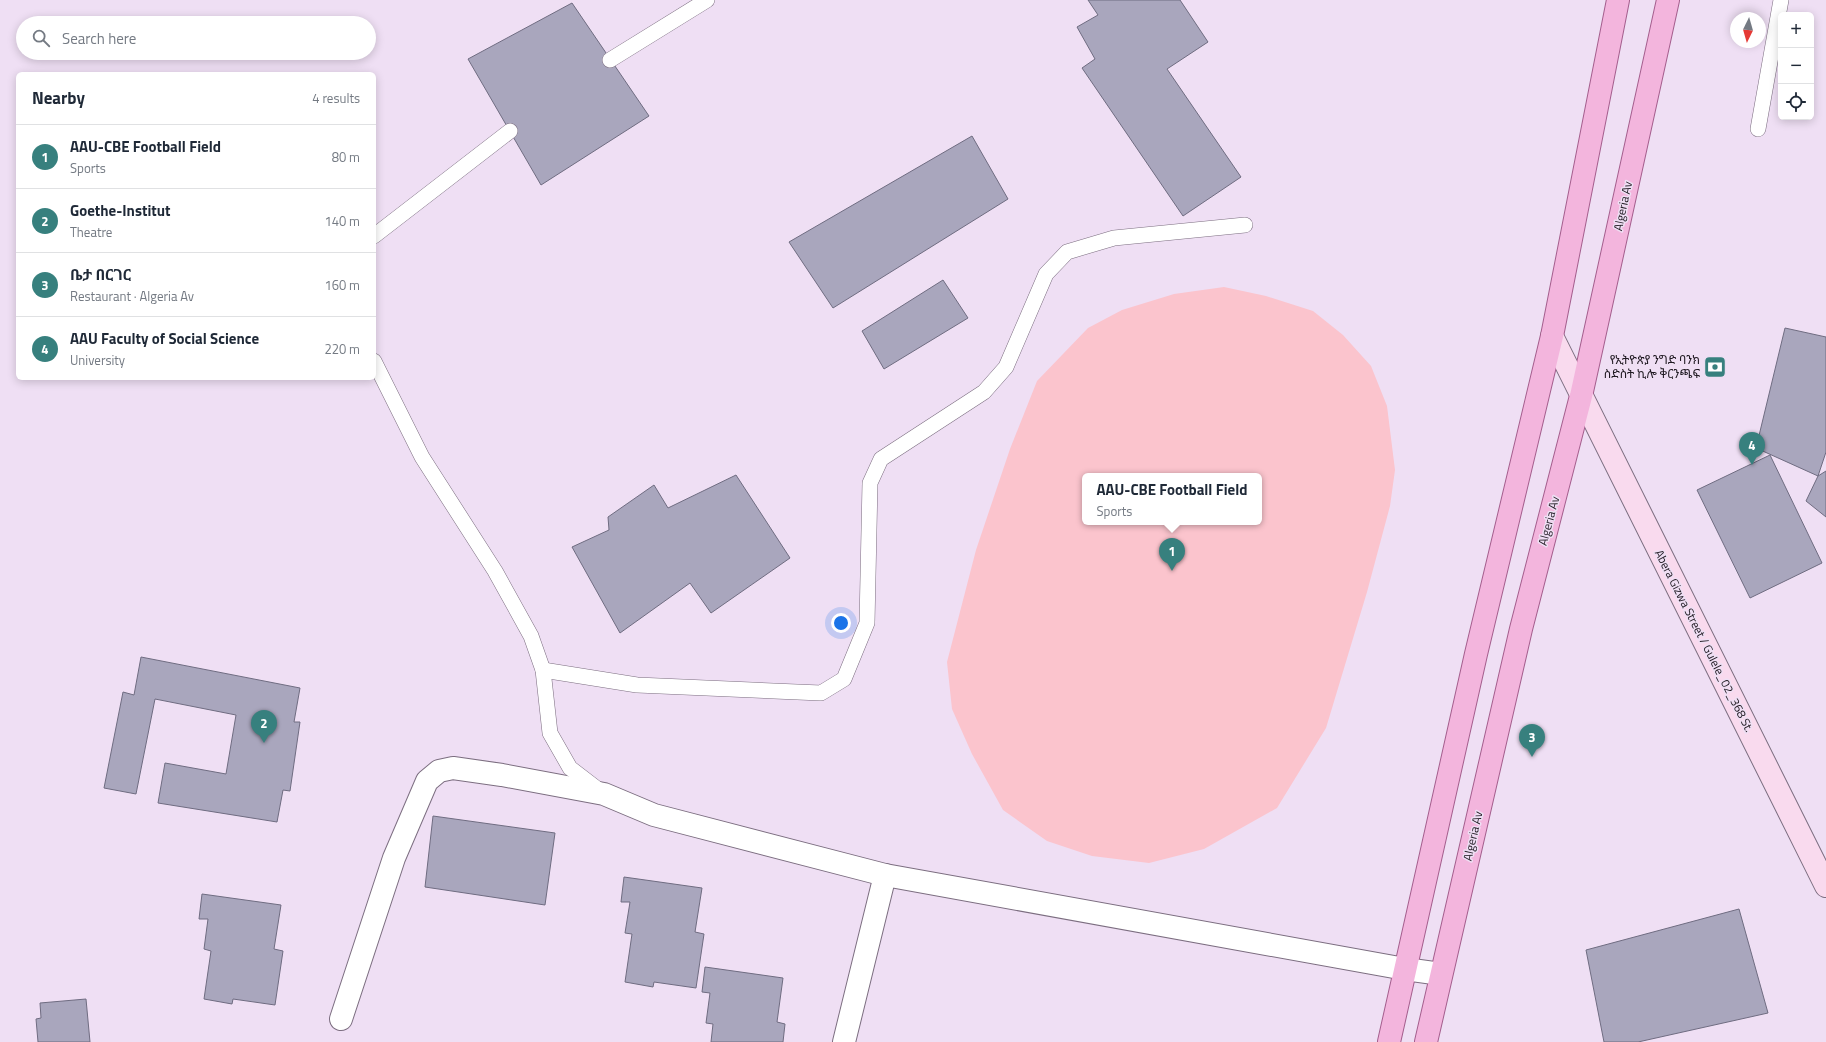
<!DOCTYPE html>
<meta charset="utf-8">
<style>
:root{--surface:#fff;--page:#f2f2f3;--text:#1f2937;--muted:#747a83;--line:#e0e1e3;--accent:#37807e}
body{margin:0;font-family:"Titillium Web","Noto Sans Ethiopic",sans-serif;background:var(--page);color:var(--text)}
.controls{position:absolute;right:12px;top:12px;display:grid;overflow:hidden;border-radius:6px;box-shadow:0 2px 10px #0003}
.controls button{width:36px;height:36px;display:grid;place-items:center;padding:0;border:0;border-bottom:1px solid var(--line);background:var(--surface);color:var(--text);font:20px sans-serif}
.compass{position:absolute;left:1730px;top:12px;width:36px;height:36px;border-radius:50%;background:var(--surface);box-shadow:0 2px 10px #0003;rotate:185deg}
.you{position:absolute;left:841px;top:623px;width:14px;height:14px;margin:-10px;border:3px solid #fff;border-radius:50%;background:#1a73e8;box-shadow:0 0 0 6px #1a73e833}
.badge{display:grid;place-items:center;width:26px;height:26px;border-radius:50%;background:var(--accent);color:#fff;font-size:13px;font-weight:700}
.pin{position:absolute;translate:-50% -33px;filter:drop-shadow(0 1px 2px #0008)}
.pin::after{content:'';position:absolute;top:21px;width:14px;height:12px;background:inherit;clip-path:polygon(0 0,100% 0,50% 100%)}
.popup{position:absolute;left:1082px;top:473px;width:180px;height:52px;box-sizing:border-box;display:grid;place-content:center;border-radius:6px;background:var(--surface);filter:drop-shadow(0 1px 3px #0005);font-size:13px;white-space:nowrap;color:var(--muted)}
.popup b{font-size:15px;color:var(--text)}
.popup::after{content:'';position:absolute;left:50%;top:100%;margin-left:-8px;border:8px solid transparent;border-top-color:var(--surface)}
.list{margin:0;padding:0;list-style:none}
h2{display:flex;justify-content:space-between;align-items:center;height:52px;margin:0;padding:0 16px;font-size:17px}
h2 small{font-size:13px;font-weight:400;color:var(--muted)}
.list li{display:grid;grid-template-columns:26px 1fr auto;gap:12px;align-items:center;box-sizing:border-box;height:64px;padding:0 16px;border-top:1px solid var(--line)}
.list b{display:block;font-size:15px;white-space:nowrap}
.list p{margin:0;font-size:13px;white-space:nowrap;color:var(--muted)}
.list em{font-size:13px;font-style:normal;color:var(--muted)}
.icon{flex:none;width:22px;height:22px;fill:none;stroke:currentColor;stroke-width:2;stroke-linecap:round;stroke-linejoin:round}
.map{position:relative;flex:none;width:1826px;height:1042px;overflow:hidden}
.search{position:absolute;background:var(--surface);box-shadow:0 2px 10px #0003;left:16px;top:16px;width:360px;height:44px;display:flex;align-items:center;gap:10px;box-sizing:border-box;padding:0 14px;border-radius:22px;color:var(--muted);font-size:15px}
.panel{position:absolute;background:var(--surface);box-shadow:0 2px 10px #0003;left:16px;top:72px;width:360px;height:308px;border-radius:6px}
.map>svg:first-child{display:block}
.green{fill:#fbc4cd;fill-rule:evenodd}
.building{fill:#a9a6bd;stroke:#6f6c81}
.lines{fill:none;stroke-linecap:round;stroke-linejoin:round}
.lane-casing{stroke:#7c6e80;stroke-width:16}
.street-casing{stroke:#7c6e80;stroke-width:24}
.secondary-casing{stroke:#7c6e80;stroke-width:24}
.primary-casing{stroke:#a45e8d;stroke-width:24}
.lane{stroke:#fff;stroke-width:15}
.street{stroke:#fff;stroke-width:22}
.secondary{stroke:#f9daee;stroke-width:22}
.primary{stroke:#f3b5dd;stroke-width:22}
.labels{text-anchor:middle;stroke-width:3;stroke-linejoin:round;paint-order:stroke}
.street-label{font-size:12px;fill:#201a22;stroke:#efdff4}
.poi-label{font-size:12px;fill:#201a22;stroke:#efdff4;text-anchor:end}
</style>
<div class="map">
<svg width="1826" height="1042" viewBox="0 0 1826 1042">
<rect width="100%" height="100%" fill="#efdff4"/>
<!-- green -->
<path class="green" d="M1224,287L1266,296L1313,311L1343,335L1371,366L1387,406L1395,470L1390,506L1367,592L1326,728L1277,808L1204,849L1149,863L1092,856L1047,841L1003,810L972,754L952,709L947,662L976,550L1010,449L1037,381L1088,328L1122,310L1174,294ZM1085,476H1259V522H1085Z"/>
<!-- building -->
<g class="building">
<polygon points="1088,0 1180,0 1208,42 1167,69 1241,177 1183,216 1082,68 1095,59 1077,27 1098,15"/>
<polygon points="572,3 649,116 541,185 468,59"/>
<polygon points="972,136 1008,199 833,308 789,242"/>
<polygon points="943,280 968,318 884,369 862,331"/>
<polygon points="1785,328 1826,337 1826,452 1818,476 1756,448"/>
<polygon points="1770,455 1822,563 1750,598 1697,490"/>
<polygon points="1826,471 1826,517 1806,501 1818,476"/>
<polygon points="736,475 790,558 711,613 690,583 620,633 572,547 609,530 608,517 654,485 668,508"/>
<polygon points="141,657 300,688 294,722 300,722 290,791 283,790 277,822 158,803 165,763 226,774 236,715 155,699 136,794 104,788 123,692 134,695"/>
<polygon points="433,816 555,833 545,905 425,887"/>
<polygon points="624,877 702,888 695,932 704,934 696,988 654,982 653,987 625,982 632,934 625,933 630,902 621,902"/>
<polygon points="202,894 281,905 274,949 283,951 275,1005 233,999 232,1004 204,999 211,951 204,949 208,919 199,919"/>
<polygon points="1739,909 1768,1013 1638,1042 1604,1042 1586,950"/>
<polygon points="705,967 783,978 777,1022 785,1024 783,1042 711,1042 713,1024 706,1023 710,993 702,992"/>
<polygon points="86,999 90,1042 38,1042 36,1019 41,1018 40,1003"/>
</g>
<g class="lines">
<!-- lane casing -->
<g class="lane-casing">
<g id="lane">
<polyline points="610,60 707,0"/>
<polyline points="1758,129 1781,0"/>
<polyline points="374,236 510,131"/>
<polyline points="374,361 422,457 495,571 531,636 543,670 550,733 570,768 600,791"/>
<polyline points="543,670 637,685 821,693 844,679 867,623 870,483 881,459 984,392 1006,367 1046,274 1067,252 1114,238 1245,225"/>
</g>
</g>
<!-- street casing -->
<g class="street-casing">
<g id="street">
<polyline points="341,1019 394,858 427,781 439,771 453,768 502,775 604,794 654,815 885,875 1405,969 1441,974"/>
<polyline points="844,1042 885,875"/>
</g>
</g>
<!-- secondary casing -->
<g class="secondary-casing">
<polyline id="secondary" points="1552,336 1826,886"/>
</g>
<!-- primary casing -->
<g class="primary-casing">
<g id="primary">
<polyline points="1389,1042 1476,654 1552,336 1618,0"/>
<polyline points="1426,1042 1521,629 1581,396 1668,0"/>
</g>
</g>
<!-- lane -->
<use href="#lane" class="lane"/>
<!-- street -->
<use href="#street" class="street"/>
<!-- secondary -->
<use href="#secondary" class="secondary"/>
<!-- primary -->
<use href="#primary" class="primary"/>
</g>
<!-- icons -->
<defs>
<g id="bank-square" transform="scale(1.15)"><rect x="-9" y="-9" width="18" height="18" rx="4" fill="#37807e" stroke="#efdff4"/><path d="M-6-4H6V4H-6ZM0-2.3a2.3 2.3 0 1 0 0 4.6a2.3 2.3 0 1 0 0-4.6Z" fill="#fff"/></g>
</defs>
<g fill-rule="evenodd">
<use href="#bank-square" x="1715" y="367"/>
</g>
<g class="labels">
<!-- street labels -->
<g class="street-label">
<text transform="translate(1623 206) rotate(-78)" y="4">Algeria Av</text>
<text transform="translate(1549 521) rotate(-75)" y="4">Algeria Av</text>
<text transform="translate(1704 641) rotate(63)" y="4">Abera Gizwa Street / Gulele_02_368 St.</text>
<text transform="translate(1473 836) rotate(-77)" y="4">Algeria Av</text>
</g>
<!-- poi labels -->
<g class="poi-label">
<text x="1700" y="364">የኢትዮጵያ ንግድ ባንክ<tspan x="1700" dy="14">ስድስት ኪሎ ቅርንጫፍ</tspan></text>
</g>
</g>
</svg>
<div class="controls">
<button>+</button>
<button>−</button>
<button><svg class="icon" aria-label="locate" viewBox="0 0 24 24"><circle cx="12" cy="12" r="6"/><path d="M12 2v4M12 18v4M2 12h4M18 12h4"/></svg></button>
</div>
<svg class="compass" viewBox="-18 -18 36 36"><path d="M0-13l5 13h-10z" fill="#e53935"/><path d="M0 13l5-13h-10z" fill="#747a83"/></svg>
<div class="you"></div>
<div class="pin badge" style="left:1172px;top:571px">1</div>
<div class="popup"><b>AAU-CBE Football Field</b>Sports</div>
<div class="pin badge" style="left:264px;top:743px">2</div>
<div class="pin badge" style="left:1532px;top:757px">3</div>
<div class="pin badge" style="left:1752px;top:465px">4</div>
<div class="search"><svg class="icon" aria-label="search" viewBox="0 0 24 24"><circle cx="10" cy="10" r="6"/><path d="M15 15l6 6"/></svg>Search here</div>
<section class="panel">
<h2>Nearby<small>4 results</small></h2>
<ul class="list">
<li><span class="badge">1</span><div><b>AAU-CBE Football Field</b><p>Sports</p></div><em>80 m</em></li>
<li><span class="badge">2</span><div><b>Goethe-Institut</b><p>Theatre</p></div><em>140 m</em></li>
<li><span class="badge">3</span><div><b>ቤታ በርገር</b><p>Restaurant · Algeria Av</p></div><em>160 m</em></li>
<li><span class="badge">4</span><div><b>AAU Faculty of Social Science</b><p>University</p></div><em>220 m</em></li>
</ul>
</section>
</div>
